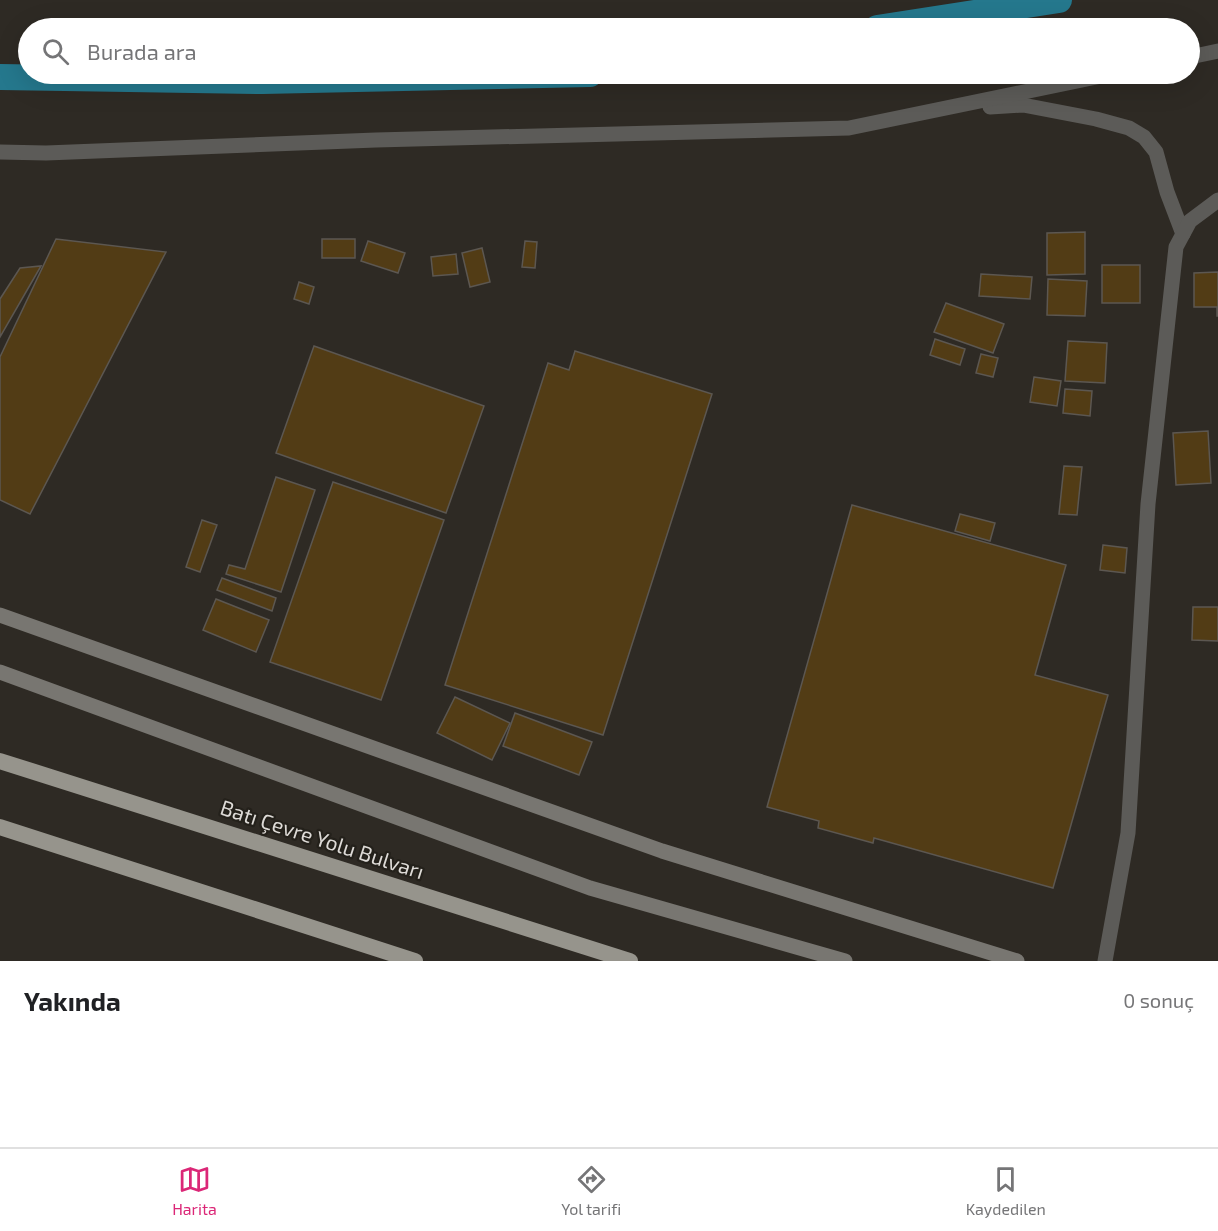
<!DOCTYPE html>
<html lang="tr">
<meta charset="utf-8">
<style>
:root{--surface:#fff;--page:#f6f6f6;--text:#202124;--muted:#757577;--line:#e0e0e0;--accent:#db2777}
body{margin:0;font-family:"Exo 2",sans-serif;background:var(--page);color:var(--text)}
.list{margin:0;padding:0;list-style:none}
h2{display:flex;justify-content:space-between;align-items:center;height:78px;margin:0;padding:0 24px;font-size:26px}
h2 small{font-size:20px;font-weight:400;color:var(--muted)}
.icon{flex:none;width:33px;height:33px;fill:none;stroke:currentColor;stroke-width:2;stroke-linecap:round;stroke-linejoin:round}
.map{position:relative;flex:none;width:1218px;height:961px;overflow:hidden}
.search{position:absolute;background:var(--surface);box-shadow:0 6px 24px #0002;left:18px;right:18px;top:18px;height:66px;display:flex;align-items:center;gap:15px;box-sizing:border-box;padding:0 21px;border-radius:33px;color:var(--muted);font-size:22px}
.sheet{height:186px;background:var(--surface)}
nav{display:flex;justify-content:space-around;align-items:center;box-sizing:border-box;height:84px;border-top:2px solid var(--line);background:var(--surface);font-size:16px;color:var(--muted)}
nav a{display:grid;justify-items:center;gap:3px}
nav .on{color:var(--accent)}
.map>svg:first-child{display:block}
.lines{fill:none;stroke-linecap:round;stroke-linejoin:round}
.canal{stroke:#25788d;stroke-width:26}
.building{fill:#523c15;stroke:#5c5751;stroke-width:1.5}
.minor{stroke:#5c5b58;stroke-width:15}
.secondary{stroke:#787671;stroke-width:15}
.trunk{stroke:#96948c;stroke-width:16}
.labels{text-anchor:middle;stroke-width:4.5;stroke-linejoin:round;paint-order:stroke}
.street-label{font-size:21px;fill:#dedbd7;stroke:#24211b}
</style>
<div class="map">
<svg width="1218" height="961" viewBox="0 0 1218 961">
<rect width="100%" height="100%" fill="#2e2a24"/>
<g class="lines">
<!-- canal -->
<g class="canal">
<polyline points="877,28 1059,0"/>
<polyline points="0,77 262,81 590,74"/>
</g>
</g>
<!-- building -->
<g class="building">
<polygon points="1085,232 1085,274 1047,275 1047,233"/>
<polygon points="56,239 166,252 30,514 0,500 0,357"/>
<rect x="322" y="239" width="33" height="19"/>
<polygon points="368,241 405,253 398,273 361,261"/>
<polygon points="525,241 537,242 535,268 522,267"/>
<polygon points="482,248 490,282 470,287 462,253"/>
<polygon points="456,254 458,274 433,276 431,257"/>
<rect x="1102" y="265" width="38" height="38"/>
<polygon points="41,266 0,337 0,299 20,268"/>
<polygon points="1218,272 1218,316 1217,316 1217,307 1194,307 1194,273"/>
<polygon points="981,274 1032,277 1030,299 979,296"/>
<polygon points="1048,279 1087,281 1085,316 1047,315"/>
<polygon points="299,282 314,287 309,304 294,299"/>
<polygon points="946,303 1004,324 993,353 934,332"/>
<polygon points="935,339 965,349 960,365 930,355"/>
<polygon points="1068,341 1107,343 1105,383 1065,381"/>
<polygon points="314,346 484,406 446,513 276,453"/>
<polygon points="575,351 712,394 603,735 445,685 548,363 569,370"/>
<polygon points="981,354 998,358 993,377 976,373"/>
<polygon points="1034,377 1061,381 1057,406 1030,402"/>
<polygon points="1065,389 1092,391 1090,416 1063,413"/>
<polygon points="1208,431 1211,483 1176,485 1173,433"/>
<polygon points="1064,466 1082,467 1077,515 1059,514"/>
<polygon points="276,477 315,490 281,592 226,574 229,565 245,569"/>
<polygon points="333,482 444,520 381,700 270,662"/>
<polygon points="852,505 1066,565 1035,675 1108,695 1053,888 874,838 873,843 818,828 819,821 767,807"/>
<polygon points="960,514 995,523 990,541 955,531"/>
<polygon points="202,520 217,525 200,572 186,567"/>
<polygon points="1103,545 1127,548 1125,573 1100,570"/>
<polygon points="222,578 276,598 272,611 217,590"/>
<polygon points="216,599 269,620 256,652 203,630"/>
<polygon points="1193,607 1218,607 1218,641 1192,640"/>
<polygon points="455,697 510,723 492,760 437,733"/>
<polygon points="515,713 592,742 579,775 503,746"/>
</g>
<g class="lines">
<!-- minor -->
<g class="minor">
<polyline points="1190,57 1218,51"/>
<polyline points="990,107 1023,105 1096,119 1129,128 1144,137 1156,152 1167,192 1183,234"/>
<polyline points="0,152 46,153 376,140 849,128 1111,74"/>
<polyline points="1105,961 1128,833 1148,504 1176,247 1190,221 1218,200"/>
</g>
<!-- secondary -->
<g class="secondary">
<polyline points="0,615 662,851 1017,961"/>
<polyline points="0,672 590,888 845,961"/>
</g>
<!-- trunk -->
<g class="trunk">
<polyline points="0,761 630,961"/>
<polyline points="0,827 415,961"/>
</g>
</g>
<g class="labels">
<!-- street labels -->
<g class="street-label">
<text transform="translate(322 840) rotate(18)" y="7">Batı Çevre Yolu Bulvarı</text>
</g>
</g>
</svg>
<div class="search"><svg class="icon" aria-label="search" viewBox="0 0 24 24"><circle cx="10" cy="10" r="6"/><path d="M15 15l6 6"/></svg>Burada ara</div>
</div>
<section class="sheet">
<h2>Yakında<small>0 sonuç</small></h2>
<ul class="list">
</ul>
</section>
<nav>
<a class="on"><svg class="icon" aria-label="map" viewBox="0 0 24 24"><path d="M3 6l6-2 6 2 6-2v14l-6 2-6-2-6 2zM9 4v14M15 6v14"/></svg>Harita</a>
<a><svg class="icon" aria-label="directions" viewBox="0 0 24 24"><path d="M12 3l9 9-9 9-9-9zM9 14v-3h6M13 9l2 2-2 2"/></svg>Yol tarifi</a>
<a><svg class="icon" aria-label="saved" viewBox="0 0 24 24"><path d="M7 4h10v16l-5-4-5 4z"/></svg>Kaydedilen</a>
</nav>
